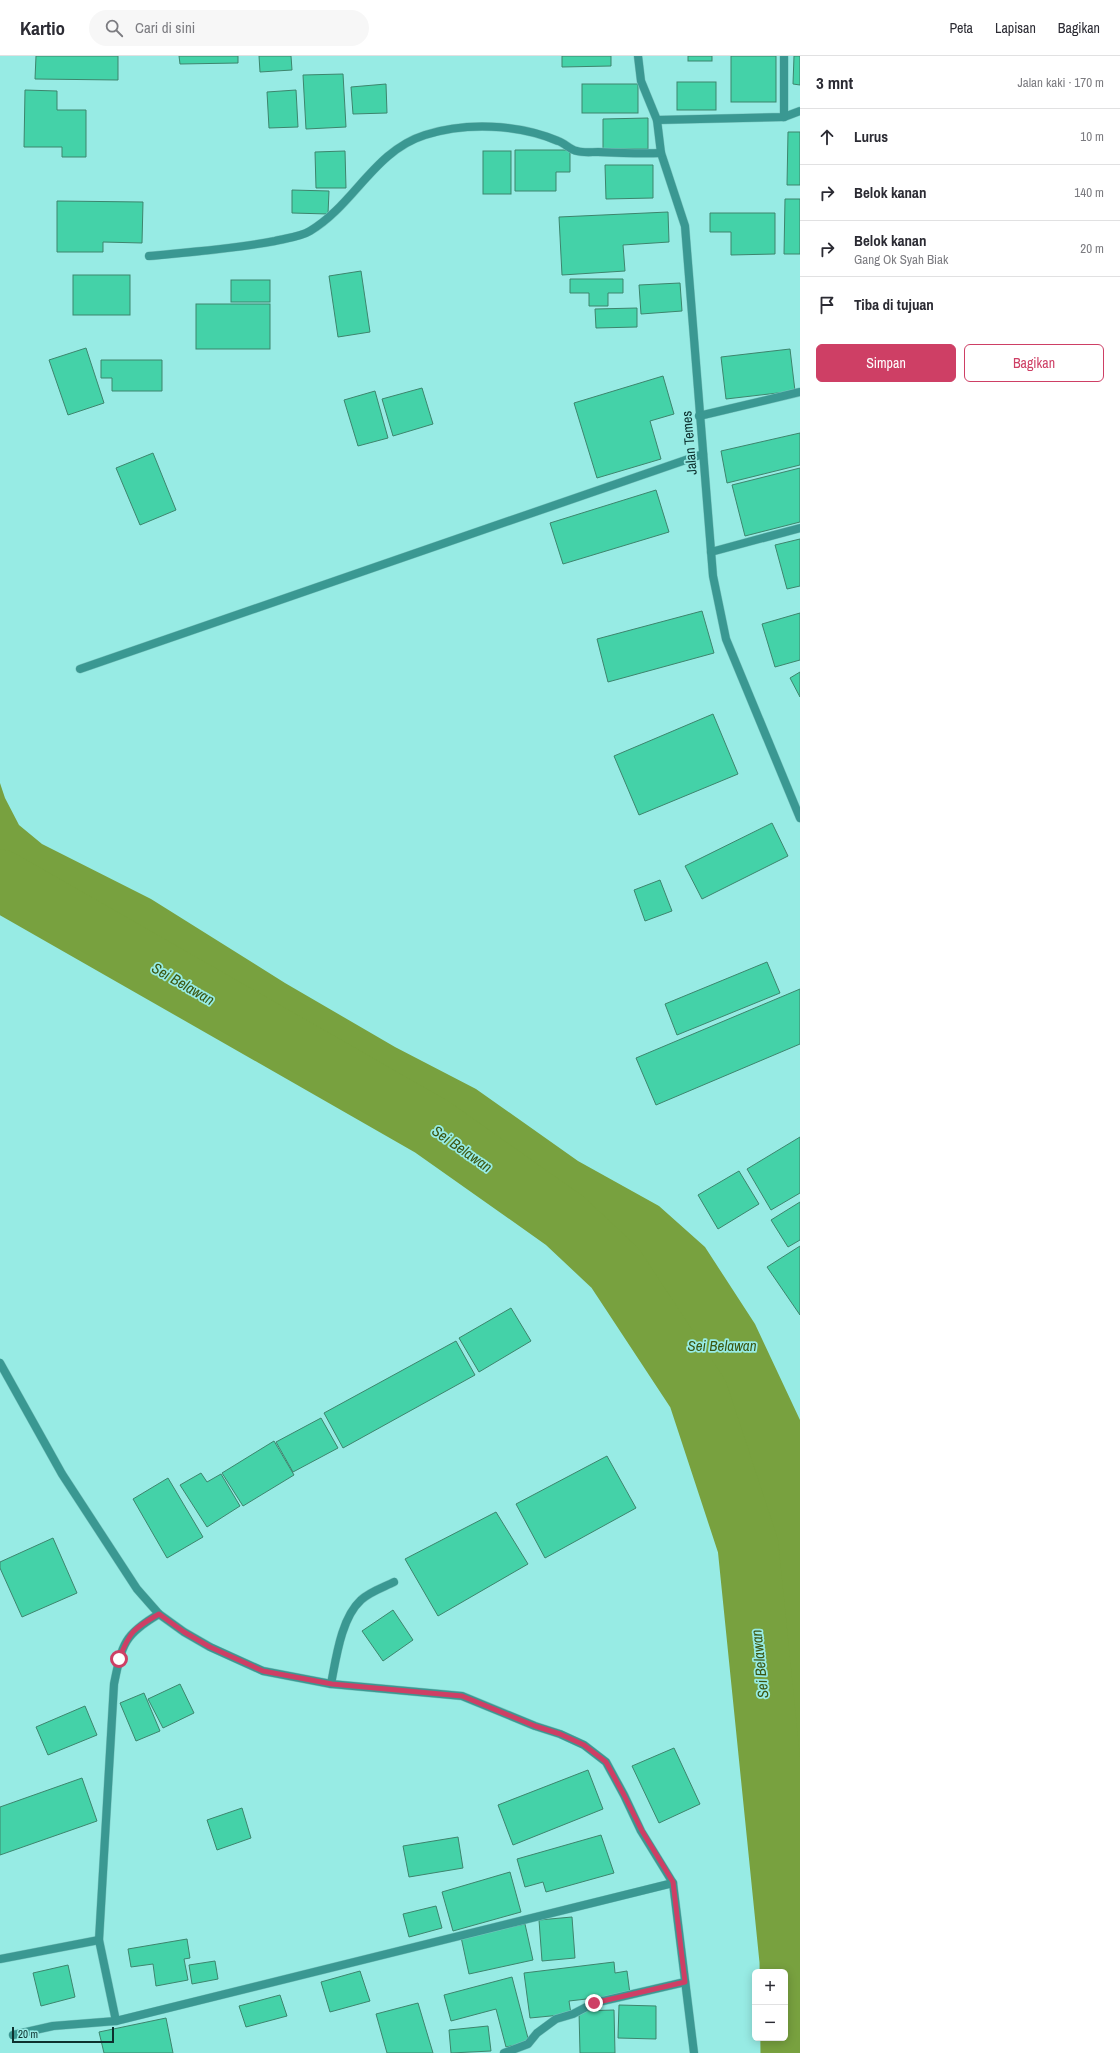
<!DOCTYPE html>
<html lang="id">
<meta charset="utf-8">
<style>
:root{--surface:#fff;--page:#f7f7f7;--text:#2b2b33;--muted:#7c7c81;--line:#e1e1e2;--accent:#ce3f65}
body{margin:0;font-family:"Archivo Narrow",sans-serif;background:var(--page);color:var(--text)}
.controls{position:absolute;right:12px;bottom:12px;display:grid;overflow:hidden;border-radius:6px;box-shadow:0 2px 10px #0003}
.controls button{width:36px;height:36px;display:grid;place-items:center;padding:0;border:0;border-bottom:1px solid var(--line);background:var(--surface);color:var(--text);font:20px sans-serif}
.scale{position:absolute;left:12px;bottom:10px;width:102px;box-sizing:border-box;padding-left:4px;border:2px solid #0d312f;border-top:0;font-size:11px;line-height:14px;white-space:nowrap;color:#0d312f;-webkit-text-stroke:3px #97ebe4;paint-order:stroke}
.stop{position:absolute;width:12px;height:12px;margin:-9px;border:3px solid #ce3f65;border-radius:50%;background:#fff}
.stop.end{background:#ce3f65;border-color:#fff;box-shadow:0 1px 4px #0008}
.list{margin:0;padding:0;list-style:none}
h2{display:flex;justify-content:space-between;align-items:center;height:52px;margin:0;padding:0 16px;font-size:17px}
h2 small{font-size:13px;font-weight:400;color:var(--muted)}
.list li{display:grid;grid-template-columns:26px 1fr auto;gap:12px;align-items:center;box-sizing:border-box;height:56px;padding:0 16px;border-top:1px solid var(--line)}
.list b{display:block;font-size:15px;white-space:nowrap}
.list p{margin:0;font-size:13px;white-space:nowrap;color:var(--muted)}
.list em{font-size:13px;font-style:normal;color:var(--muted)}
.actions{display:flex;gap:8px;padding:12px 16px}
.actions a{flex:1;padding:9px 0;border:1px solid var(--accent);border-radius:6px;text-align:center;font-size:14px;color:var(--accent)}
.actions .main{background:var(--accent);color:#fff}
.icon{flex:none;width:22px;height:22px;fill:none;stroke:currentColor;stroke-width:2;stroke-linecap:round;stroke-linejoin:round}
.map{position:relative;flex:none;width:800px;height:1997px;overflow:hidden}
header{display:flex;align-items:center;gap:24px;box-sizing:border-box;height:56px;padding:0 20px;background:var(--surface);border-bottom:1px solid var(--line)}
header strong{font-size:19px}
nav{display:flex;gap:22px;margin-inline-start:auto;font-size:14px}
.search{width:280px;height:36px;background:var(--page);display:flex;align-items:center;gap:10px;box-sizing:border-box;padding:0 14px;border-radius:22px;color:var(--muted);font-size:15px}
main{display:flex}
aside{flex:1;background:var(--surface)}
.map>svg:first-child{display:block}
.water{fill:#78a13f}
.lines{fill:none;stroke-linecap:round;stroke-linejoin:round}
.river{stroke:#78a13f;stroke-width:61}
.building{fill:#44d2a8;stroke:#3d856d}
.service-casing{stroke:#7bc6c0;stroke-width:9}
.minor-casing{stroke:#7bc6c0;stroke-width:9}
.tertiary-casing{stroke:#7bc6c0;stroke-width:9}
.service{stroke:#3a9892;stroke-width:8}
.minor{stroke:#3a9892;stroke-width:8}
.tertiary{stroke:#3a9892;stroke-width:8}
.route{stroke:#ce3f65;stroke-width:5}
.labels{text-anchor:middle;stroke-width:3.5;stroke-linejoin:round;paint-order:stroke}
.street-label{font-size:14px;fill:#0d312f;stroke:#97ebe4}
.water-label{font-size:15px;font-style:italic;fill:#3b5611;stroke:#97ebe4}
</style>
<header>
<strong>Kartio</strong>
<div class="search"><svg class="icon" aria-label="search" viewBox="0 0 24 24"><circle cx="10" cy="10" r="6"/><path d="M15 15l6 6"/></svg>Cari di sini</div>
<nav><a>Peta</a><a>Lapisan</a><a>Bagikan</a></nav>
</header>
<main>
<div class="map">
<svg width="800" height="1997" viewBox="0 0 800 1997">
<rect width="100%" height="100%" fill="#97ebe4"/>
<!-- water -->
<polygon class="water" points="0,727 5,742 19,769 42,788 151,843 285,927 395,991 476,1033 578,1105 659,1150 705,1191 755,1268 800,1364 800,1897 771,1682 763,1555 746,1465 721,1376 665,1265 614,1188 591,1167 524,1114 470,1081 362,1020 285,970 202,926 102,889 54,854 28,837 0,825"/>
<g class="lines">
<!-- river -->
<polyline class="river" points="0,824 432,1071 565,1165 615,1212 698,1338 748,1490 790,1905 791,1997"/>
</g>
<!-- building -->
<g class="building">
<polygon points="36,0 118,0 118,24 35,23"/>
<polygon points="179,0 238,0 238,7 180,8"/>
<polygon points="259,0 291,0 292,14 260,16"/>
<polygon points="562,0 611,0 611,10 562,11"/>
<rect x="688" y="0" width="24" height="5"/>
<rect x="731" y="0" width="45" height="46"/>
<polygon points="794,0 800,0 800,29 793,28"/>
<polygon points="343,18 346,71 306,73 303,19"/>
<rect x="677" y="26" width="39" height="28"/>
<polygon points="386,28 387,57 353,58 351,31"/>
<rect x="582" y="28" width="56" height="29"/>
<polygon points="25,34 57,35 57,54 86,54 86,101 62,101 62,91 24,91"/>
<polygon points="296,34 298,71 269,72 267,36"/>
<polygon points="648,62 648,93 603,93 603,63"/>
<polygon points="788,76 800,76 800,129 787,129"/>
<polygon points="515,94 570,94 570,116 556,116 556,135 515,135"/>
<polygon points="345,95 346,132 316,132 315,96"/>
<rect x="483" y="95" width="28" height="43"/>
<polygon points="605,109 653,109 653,142 606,143"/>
<polygon points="292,134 329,135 328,158 292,157"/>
<polygon points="785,143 800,143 800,198 784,198"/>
<polygon points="57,145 143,146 142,187 103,186 103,196 57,196"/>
<polygon points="668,156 669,186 623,189 625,215 562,219 559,161"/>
<polygon points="710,157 775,157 775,198 731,199 731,176 710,176"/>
<polygon points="361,215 370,276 338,281 329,220"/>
<rect x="73" y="219" width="57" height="40"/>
<polygon points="570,223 623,223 623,237 608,237 608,250 589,250 589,237 570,237"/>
<rect x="231" y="224" width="39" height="22"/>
<polygon points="680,227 682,255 641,258 639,229"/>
<rect x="196" y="248" width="74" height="45"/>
<polygon points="637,252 637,271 596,272 595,253"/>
<polygon points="86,292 104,347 68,359 49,304"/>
<polygon points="790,293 795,335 726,343 721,301"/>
<polygon points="101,304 162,304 162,335 112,335 112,322 101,322"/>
<polygon points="663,320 674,358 650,365 661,403 597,422 574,347"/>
<polygon points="422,332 433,368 393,380 382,343"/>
<polygon points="375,335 388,382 358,390 344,344"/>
<polygon points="800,377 800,409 727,427 721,395"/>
<polygon points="153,397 176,454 140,469 116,412"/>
<polygon points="800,412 800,466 745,480 732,429"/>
<polygon points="656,434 669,476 563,508 550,467"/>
<polygon points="800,483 800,530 787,533 775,489"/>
<polygon points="702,555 714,597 608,626 597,583"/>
<polygon points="800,557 800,604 775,611 762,568"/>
<polygon points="800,616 800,641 790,622"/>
<polygon points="713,658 738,718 639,759 614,700"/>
<polygon points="772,767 788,800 702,843 685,810"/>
<polygon points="660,824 672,855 645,865 634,834"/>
<polygon points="767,906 780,937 677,979 665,948"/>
<polygon points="800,933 800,988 656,1049 636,1002"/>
<polygon points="800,1081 800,1137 771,1154 747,1113"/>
<polygon points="739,1115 759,1148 718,1173 698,1139"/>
<polygon points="800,1146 800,1184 788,1191 771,1164"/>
<polygon points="800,1190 800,1259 767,1211"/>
<polygon points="511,1252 531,1285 479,1316 459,1282"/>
<polygon points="456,1285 475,1319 343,1392 324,1357"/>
<polygon points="321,1362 338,1392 293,1416 276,1386"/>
<polygon points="274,1385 294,1419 243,1450 222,1417"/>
<polygon points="607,1400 636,1452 545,1502 516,1448"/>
<polygon points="201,1417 207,1426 221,1418 240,1450 207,1471 180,1429"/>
<polygon points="168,1422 203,1481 167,1502 133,1443"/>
<polygon points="496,1456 528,1508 438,1560 405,1503"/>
<polygon points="53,1482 77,1537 22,1561 0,1512 0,1506"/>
<polygon points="393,1554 413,1584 383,1605 362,1575"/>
<polygon points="180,1628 194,1657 163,1672 148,1643"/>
<polygon points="144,1637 160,1675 136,1685 120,1647"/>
<polygon points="85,1650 97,1679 48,1699 36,1671"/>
<polygon points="674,1692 700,1748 659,1767 632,1710"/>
<polygon points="588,1714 603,1753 513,1789 498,1749"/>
<polygon points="82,1722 97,1765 0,1799 0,1751"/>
<polygon points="242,1752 251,1782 217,1794 207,1764"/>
<polygon points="601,1779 614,1817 546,1836 543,1826 525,1831 517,1803"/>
<polygon points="458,1781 463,1812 409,1821 403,1790"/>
<polygon points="510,1816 521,1856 453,1875 442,1836"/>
<polygon points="436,1850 442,1872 409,1881 403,1858"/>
<polygon points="572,1861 575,1902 542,1905 539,1864"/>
<polygon points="525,1868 533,1904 469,1918 461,1881"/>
<polygon points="187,1883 190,1902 184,1903 188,1924 156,1930 153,1908 131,1911 128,1893"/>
<polygon points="215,1905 218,1923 192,1928 189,1909"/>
<polygon points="614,1906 615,1917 627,1915 630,1938 569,1945 571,1958 530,1962 524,1917"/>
<polygon points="68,1909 75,1941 41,1950 33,1917"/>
<polygon points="360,1915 370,1945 330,1956 321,1926"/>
<polygon points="512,1921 529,1986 506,1991 496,1953 451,1965 444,1939"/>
<polygon points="280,1939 287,1960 246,1971 239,1950"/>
<polygon points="418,1947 433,1997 387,1997 376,1958"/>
<polygon points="619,1949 656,1950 656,1983 618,1982"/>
<polygon points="614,1954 615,1997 580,1997 579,1955"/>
<polygon points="166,1962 173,1997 104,1997 99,1976"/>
<polygon points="488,1970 491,1995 451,1997 449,1974"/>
</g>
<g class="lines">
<!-- service casing -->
<g class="service-casing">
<path id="service" d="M331,1628C336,1603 341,1562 361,1544C369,1536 384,1531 394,1526"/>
</g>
<!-- minor casing -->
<g class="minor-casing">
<g id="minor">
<polyline points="638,0 641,25 657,64 661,97 685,170 713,520 726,583 800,762"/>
<polyline points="784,61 800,55"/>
<polyline points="657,64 784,61 784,0"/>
<path d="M149,200C191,196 234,193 275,185C287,182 300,181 310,175C354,149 374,95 425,79C466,66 518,68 558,85C565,87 570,94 577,95C583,97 591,96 598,96C619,97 640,98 661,97"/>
<polyline points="699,360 800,336"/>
<polyline points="711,496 800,472"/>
<polyline points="80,613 703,398"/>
<polyline points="0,1903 99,1884"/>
<path d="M116,1965L99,1884L114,1628C122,1589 123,1579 159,1558"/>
<polyline points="13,1979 53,1970 116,1965 673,1827"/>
<polyline points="504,1997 528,1988 537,1977 556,1963 573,1958 594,1947 685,1926"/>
</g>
</g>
<!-- tertiary casing -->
<g class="tertiary-casing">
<polyline id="tertiary" points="0,1307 62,1418 137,1533 159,1558 184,1576 210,1591 263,1615 331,1628 462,1640 535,1670 560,1678 584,1689 606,1706 624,1739 641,1775 673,1827 694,1997"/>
</g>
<!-- service -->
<use href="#service" class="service"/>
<!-- minor -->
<use href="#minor" class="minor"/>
<!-- tertiary -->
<use href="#tertiary" class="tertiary"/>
</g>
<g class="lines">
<!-- route -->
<path class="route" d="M119,1603C130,1575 133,1573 159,1558L184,1576L210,1591L263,1615L332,1628L462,1640L535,1670L560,1678L584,1689L606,1706L624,1739L642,1775L673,1826L685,1926L594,1947"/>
</g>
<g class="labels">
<!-- street labels -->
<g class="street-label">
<text transform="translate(689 387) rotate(-95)" y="5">Jalan Temes</text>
</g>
<!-- water labels -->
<g class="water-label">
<text transform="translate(183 928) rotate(30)" y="5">Sei Belawan</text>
<text transform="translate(462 1093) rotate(35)" y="5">Sei Belawan</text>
<text x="722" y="1295">Sei Belawan</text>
<text transform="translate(760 1608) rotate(-96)" y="5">Sei Belawan</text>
</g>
</g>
</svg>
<div class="controls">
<button>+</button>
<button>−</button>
</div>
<div class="scale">20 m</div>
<div class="stop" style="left:119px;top:1603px"></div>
<div class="stop end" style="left:594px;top:1947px"></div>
</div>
<aside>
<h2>3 mnt<small>Jalan kaki · 170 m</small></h2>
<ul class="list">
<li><svg class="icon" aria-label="ahead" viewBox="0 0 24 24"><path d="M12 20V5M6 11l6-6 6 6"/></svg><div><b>Lurus</b></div><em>10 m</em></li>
<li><svg class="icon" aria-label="right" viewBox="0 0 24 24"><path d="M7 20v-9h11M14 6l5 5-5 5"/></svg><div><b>Belok kanan</b></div><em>140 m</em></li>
<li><svg class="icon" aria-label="right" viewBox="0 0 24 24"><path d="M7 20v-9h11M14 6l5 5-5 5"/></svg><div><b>Belok kanan</b><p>Gang Ok Syah Biak</p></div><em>20 m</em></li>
<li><svg class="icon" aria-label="arrive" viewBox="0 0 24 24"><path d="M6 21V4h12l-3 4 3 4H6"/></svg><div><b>Tiba di tujuan</b></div></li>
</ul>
<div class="actions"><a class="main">Simpan</a><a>Bagikan</a></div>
</aside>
</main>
